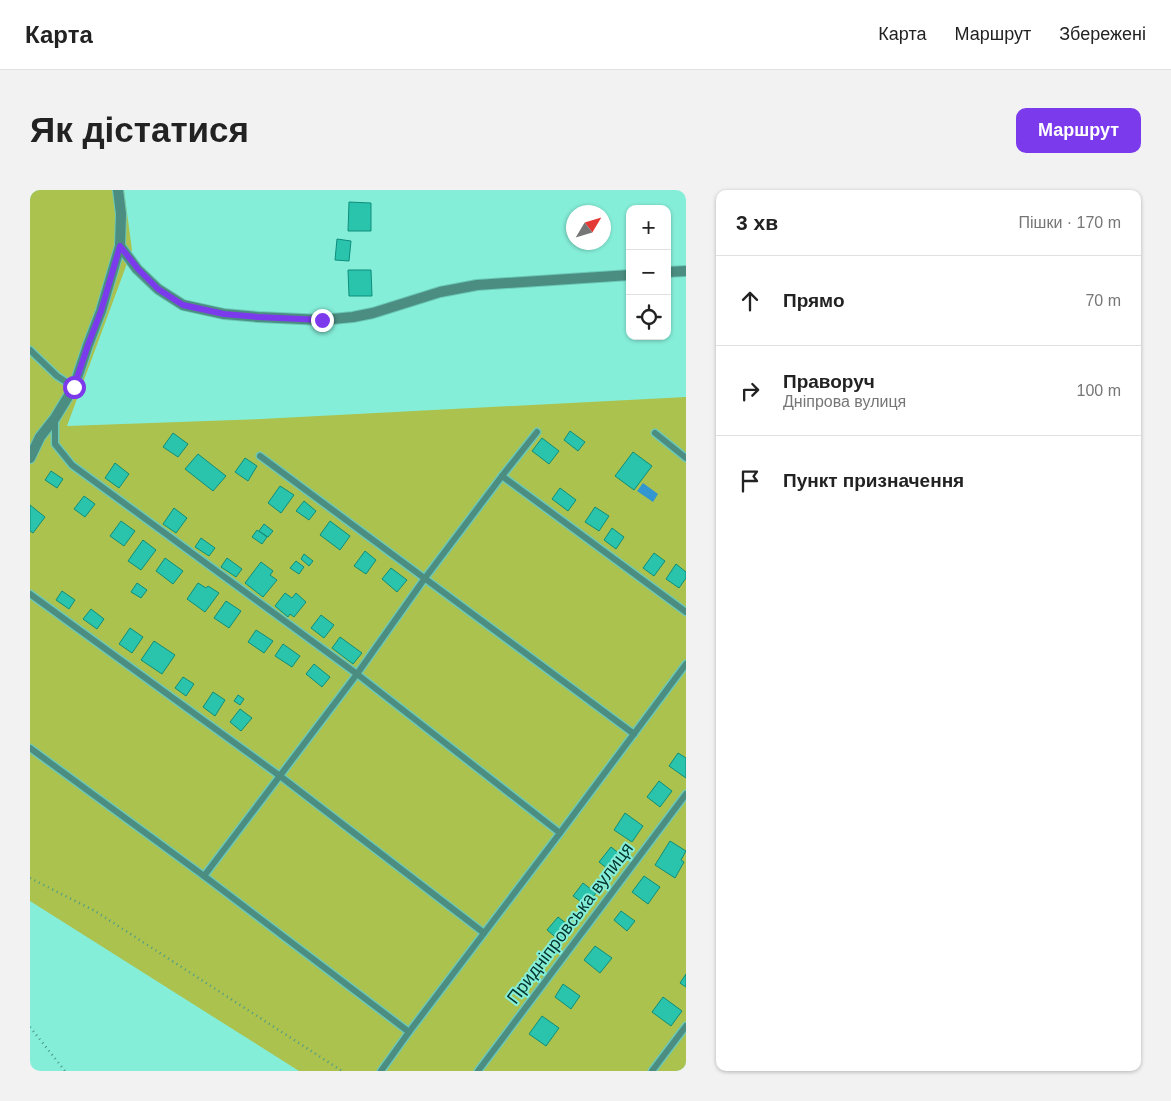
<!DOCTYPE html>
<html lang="uk">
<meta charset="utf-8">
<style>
:root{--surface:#fff;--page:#f2f2f2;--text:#222;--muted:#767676;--line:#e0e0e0;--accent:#7c3aed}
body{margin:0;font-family:Arial,sans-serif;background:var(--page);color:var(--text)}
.controls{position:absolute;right:15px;top:15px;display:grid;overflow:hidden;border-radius:10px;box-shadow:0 1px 4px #0004}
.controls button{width:45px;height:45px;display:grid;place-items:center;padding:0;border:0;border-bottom:1px solid var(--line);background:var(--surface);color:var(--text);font:25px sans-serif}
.compass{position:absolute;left:536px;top:15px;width:45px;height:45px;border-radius:50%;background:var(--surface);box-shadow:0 1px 4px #0004;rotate:52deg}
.stop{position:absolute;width:15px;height:15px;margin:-11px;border:4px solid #7c3aed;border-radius:50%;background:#fff}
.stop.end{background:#7c3aed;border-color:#fff;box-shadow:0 1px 5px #0008}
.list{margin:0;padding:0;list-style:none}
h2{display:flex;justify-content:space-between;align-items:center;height:65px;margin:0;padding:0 20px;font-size:21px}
h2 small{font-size:16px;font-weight:400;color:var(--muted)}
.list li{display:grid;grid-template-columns:32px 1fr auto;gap:15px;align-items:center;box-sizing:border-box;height:90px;padding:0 20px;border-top:1px solid var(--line)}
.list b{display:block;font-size:19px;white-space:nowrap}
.list p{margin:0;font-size:16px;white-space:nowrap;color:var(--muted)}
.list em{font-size:16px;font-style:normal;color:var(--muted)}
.icon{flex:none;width:28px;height:28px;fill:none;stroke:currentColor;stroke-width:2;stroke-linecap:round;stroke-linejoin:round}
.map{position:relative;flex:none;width:656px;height:881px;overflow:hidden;border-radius:10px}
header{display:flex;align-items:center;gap:30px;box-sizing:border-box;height:70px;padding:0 25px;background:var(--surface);border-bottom:1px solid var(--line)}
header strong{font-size:24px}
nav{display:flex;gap:28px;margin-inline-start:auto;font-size:18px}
.intro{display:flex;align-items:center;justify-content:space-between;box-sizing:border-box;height:120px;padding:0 30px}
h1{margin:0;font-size:35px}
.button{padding:12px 22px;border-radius:10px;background:var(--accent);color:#fff;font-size:18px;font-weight:700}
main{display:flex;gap:30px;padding:0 30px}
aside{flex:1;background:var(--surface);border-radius:10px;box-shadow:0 1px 4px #0004}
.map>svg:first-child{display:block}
.green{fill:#abc24e}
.water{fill:#3296d1}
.building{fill:#2ac4ad;stroke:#0e8d7b}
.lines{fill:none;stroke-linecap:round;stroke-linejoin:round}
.service-casing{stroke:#6bc9b7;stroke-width:9}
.minor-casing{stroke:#6bc9b7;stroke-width:12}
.path{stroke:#49998a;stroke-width:2.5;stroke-dasharray:1 4;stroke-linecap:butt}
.service{stroke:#4b8d80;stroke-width:6}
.minor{stroke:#4b8d80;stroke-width:10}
.route{stroke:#7c3aed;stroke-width:6}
.labels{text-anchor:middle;stroke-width:4;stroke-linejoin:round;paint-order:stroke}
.street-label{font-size:18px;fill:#03352d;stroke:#85eed9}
</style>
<header>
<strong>Карта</strong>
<nav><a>Карта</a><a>Маршрут</a><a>Збережені</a></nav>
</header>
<div class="intro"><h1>Як дістатися</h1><a class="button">Маршрут</a></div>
<main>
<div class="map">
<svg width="656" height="881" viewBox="0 0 656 881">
<rect width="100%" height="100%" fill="#85eed9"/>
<!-- green -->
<polygon class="green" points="0,0 94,0 102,60 37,236 231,229 656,207 656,881 269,881 0,711"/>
<!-- water -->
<polygon class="water" points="613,293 628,304 623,312 607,301"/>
<!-- building -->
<g class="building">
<polygon points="319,12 341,13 341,41 318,41"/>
<polygon points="307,49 321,51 319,71 305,70"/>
<polygon points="318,80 341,80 342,106 319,106"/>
<polygon points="540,241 555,252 548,261 534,250"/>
<polygon points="143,243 158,254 148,267 133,257"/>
<polygon points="512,248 529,261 519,274 502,261"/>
<polygon points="603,262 622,276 604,300 585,286"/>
<polygon points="168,264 196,286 183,301 155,279"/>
<polygon points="215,268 227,276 218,291 205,282"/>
<polygon points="85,273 99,284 89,298 75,288"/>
<polygon points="21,281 33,289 27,298 15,290"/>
<polygon points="250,296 264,305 251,323 238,313"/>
<polygon points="530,298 546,310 538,321 522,309"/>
<polygon points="54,306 65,314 55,327 44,319"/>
<polygon points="274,311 286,321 279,330 266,321"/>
<polygon points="0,315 15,327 3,343 0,341"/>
<polygon points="565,317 579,326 569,341 555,332"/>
<polygon points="144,318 157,328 146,343 133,334"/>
<polygon points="91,331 105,341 94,356 80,346"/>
<polygon points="300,331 320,346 310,360 290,345"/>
<polygon points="234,334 243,341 238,347 229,341"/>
<polygon points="582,338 594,347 586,359 574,350"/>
<polygon points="227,340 237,347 232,354 222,347"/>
<polygon points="171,348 185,358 179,366 165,357"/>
<polygon points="113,350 126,360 111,380 98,371"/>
<polygon points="335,361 346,370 336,384 324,376"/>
<polygon points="624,363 635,371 624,386 613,378"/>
<polygon points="274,364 283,371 279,376 271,369"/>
<polygon points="135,368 153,381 143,394 126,381"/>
<polygon points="197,368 212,379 206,387 191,377"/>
<polygon points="266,371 274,377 269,384 260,378"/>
<polygon points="231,372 243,381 240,385 247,390 233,407 215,393"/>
<polygon points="646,374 656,382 656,388 649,398 636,389"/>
<polygon points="361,378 377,390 367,402 352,389"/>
<polygon points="107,393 117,400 111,408 101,402"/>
<polygon points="168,393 176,398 178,396 189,403 175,422 157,409"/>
<polygon points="32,401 45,410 39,419 26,410"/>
<polygon points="255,403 262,408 266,403 276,412 264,427 260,424 258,427 245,416"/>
<polygon points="196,411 211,421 199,438 184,428"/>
<polygon points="61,419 74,429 67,439 53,429"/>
<polygon points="291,425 304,435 294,448 281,438"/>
<polygon points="100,438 113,447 102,463 89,454"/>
<polygon points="226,440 243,451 234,463 218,452"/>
<polygon points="310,447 332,463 323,474 302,458"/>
<polygon points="124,451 145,465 132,484 111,470"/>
<polygon points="253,454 270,466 262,477 245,466"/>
<polygon points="284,474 300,487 292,497 276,484"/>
<polygon points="153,487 164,494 156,506 145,498"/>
<polygon points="183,502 195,510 185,526 173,517"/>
<polygon points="208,505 214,509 210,515 204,511"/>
<polygon points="210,519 222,528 211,541 200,532"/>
<polygon points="648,563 656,568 656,588 639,576"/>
<polygon points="629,591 642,601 630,617 617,607"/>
<polygon points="595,623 613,636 602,652 584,640"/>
<polygon points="640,651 656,661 651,670 654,672 645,688 625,675"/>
<polygon points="581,657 595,668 583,683 569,672"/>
<polygon points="614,686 630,697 618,714 602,702"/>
<polygon points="553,693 566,703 557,716 543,706"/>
<polygon points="591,721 605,731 597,741 584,730"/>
<polygon points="528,727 541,737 530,751 517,740"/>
<polygon points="565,756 582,768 570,783 554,770"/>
<polygon points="656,784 656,797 650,793"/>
<polygon points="533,794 550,806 541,819 525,807"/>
<polygon points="633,807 652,821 641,836 622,822"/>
<polygon points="512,826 529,838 516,856 499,844"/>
</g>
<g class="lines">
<!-- service casing -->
<g class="service-casing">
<g id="service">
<polyline points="0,160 27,186 44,197"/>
<polyline points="25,229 25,254 42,275 327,484 530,643"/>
<polyline points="625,243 656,268"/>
<polyline points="230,266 604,544"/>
<polyline points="472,286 656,422"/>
<polyline points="0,404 250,586 454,743"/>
<polyline points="0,558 174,686 379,842"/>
<polyline points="174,686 327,484 395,388 472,286 507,242"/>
<polyline points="351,881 379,842 530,643 656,474"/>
<polyline points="448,881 656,604"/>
<polyline points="622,881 656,836"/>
</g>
</g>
<!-- minor casing -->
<g class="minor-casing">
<g id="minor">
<polyline points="88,0 91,24 90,56 107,79 128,99 153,115 194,124 228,127 292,130 323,127 343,123 410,102 447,95 600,85"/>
<polyline points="637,82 656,81"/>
<polyline points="0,268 10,247 25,228 44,197 58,155 71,121 90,56"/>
</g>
</g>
<!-- path -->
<g class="path">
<polyline points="0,688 65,721 312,881"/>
<polyline points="0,837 35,881"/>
</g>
<!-- service -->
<use href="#service" class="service"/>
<!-- minor -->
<use href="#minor" class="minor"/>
</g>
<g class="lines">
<!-- route -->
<polyline class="route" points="44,197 58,155 71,121 90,56 108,79 128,99 153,115 194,124 228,127 292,130"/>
</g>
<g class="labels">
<!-- street labels -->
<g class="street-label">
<text transform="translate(540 733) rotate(-53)" y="6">Придніпровська вулиця</text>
</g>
</g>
</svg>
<div class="controls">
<button>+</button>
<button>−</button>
<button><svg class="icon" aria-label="locate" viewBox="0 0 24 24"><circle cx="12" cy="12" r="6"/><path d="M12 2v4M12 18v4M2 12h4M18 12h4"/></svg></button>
</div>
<svg class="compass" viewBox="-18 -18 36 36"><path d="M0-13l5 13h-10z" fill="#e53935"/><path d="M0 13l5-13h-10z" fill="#767676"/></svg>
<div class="stop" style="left:44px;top:197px"></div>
<div class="stop end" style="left:292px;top:130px"></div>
</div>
<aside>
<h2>3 хв<small>Пішки · 170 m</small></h2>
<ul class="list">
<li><svg class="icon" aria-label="ahead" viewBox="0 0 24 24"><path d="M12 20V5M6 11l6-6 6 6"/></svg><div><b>Прямо</b></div><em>70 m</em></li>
<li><svg class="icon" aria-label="right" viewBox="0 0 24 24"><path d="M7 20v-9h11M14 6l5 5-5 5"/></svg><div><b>Праворуч</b><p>Дніпрова вулиця</p></div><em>100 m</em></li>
<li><svg class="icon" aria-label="arrive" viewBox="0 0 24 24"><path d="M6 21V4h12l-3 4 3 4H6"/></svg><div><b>Пункт призначення</b></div></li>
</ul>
</aside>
</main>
